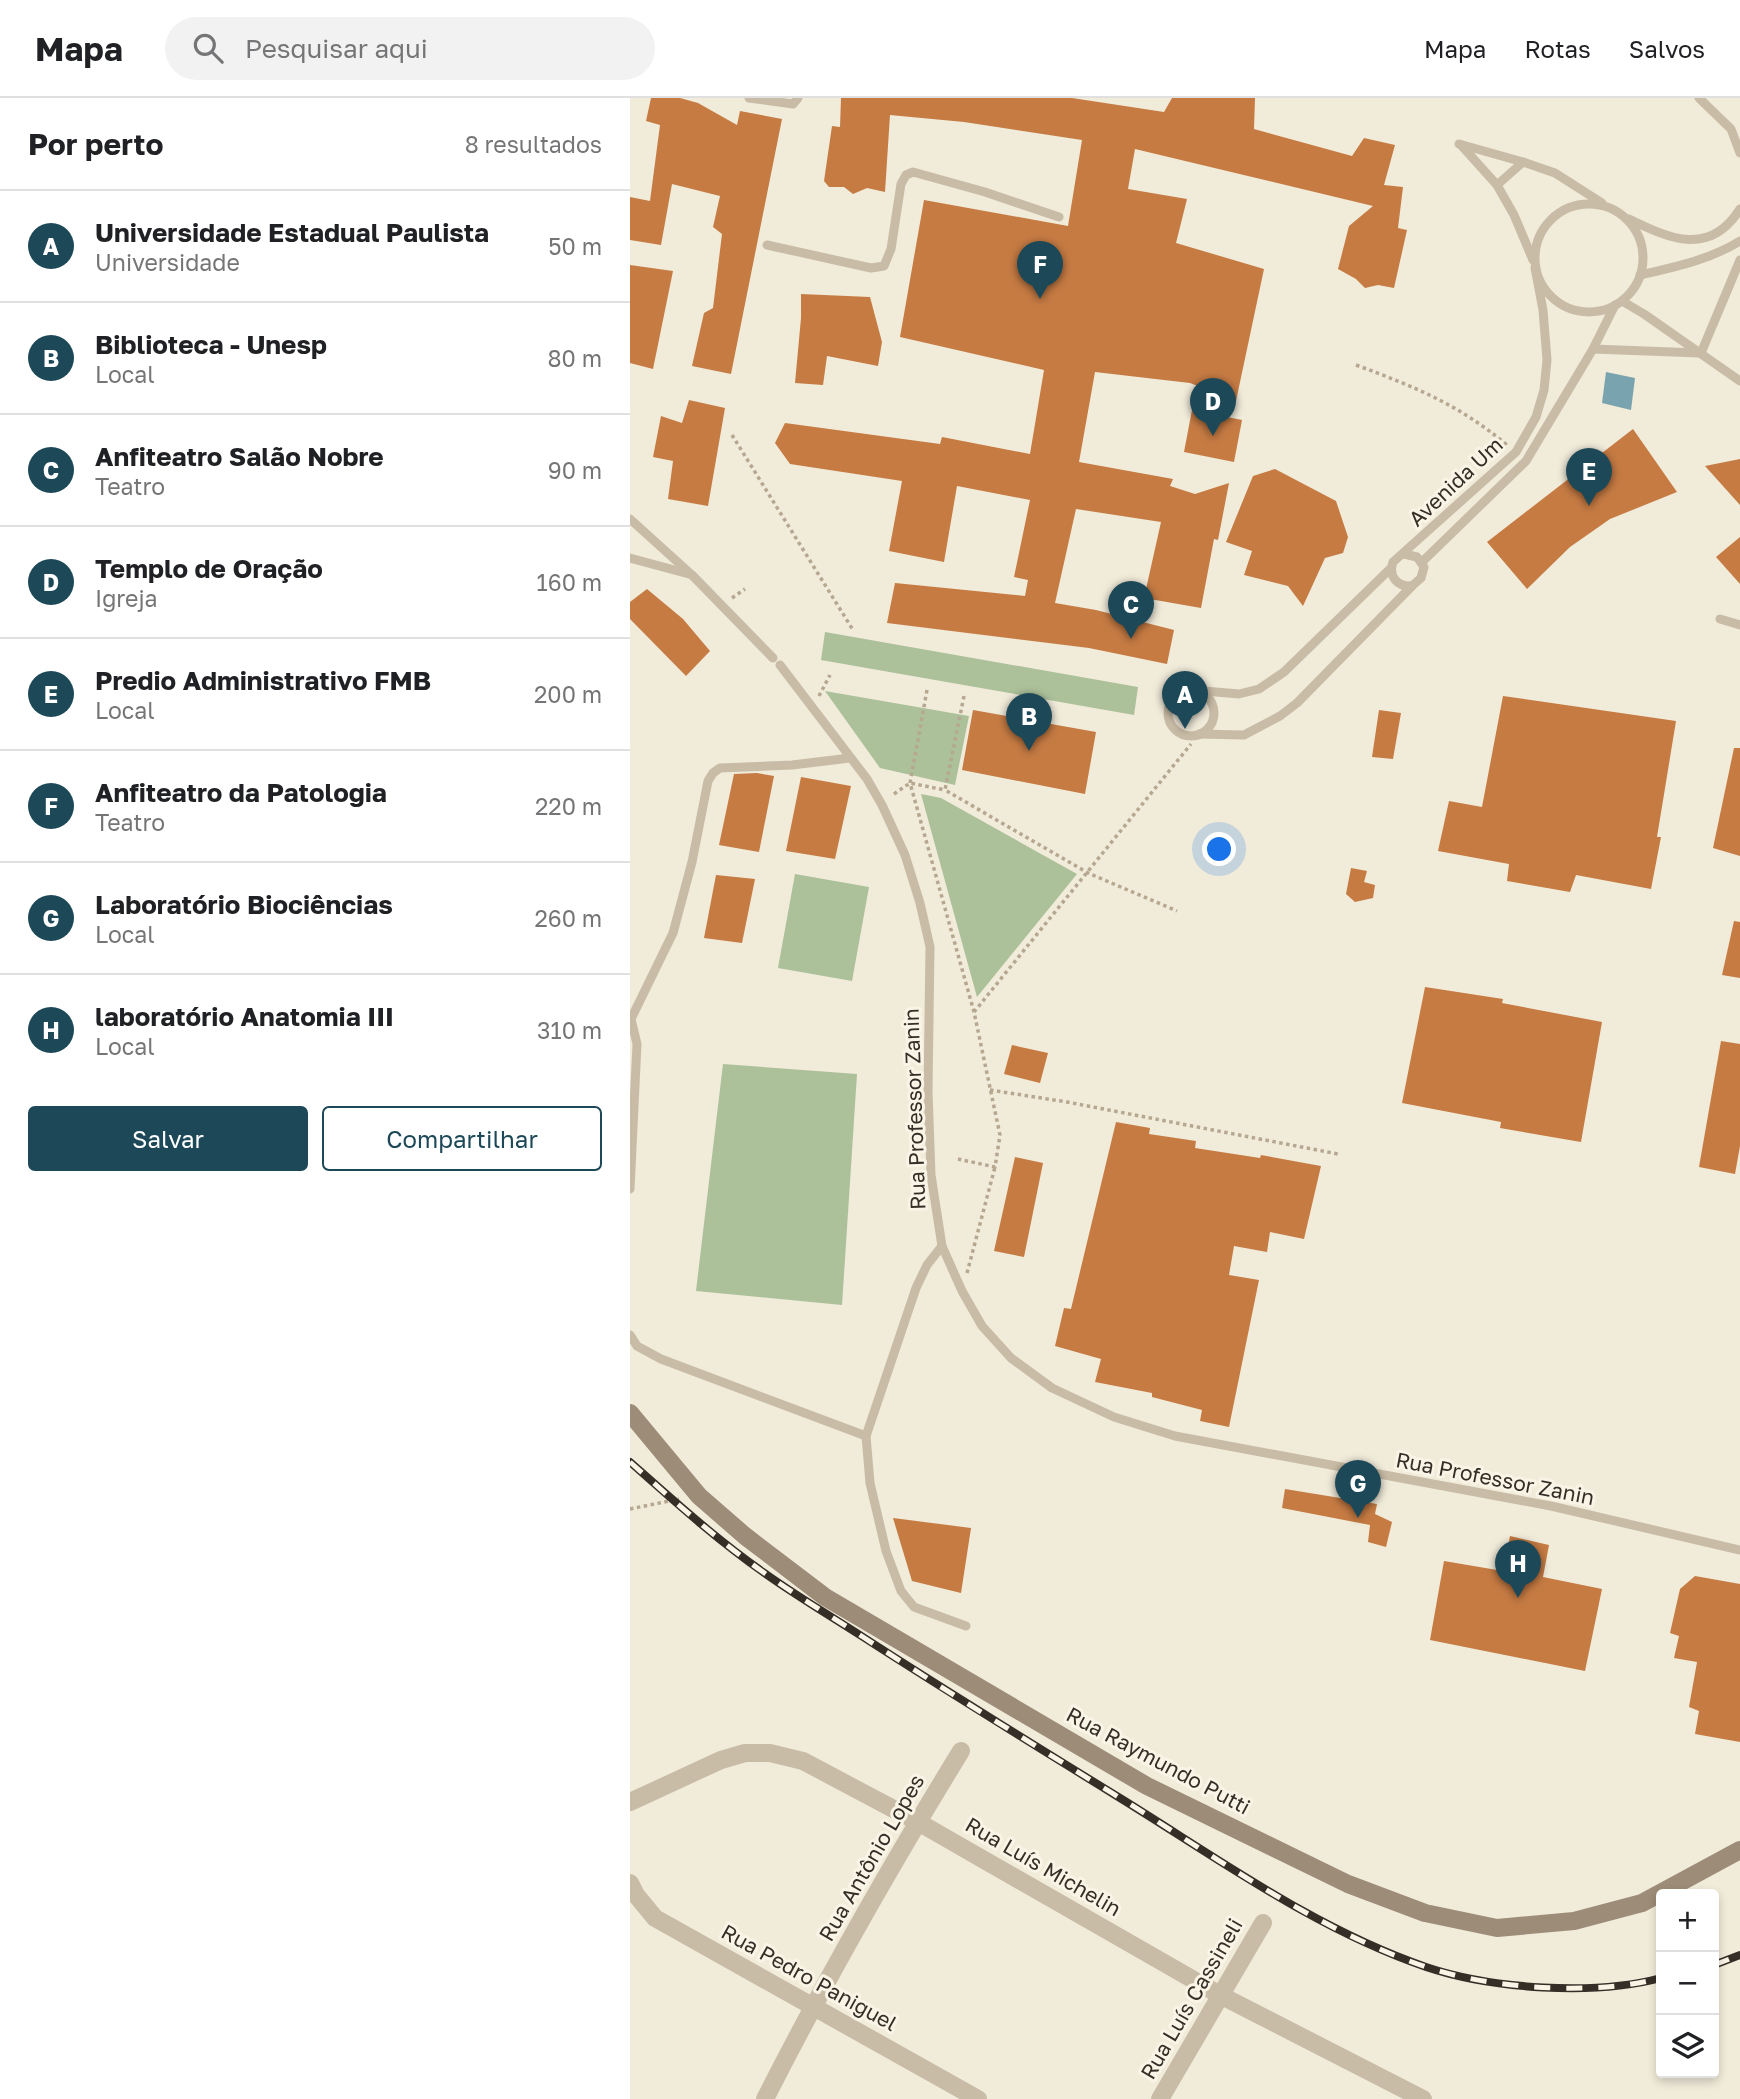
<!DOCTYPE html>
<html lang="pt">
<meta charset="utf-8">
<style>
:root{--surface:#fff;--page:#f2f2f2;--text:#202124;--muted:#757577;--line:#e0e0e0;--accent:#1c4857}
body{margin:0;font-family:"Golos Text",sans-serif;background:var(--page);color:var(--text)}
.controls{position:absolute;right:21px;bottom:21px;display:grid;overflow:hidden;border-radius:7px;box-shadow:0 4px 10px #0003}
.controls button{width:63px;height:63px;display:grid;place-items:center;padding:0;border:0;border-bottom:2px solid var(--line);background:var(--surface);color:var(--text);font:35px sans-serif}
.you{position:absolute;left:590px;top:752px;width:24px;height:24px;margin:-18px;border:5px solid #fff;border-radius:50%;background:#1a73e8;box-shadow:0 0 0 10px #1a73e833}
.badge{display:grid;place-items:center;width:46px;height:46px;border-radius:50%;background:var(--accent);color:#fff;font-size:23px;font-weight:700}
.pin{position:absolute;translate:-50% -58px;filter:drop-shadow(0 2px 4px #0008)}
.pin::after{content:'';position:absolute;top:37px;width:24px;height:21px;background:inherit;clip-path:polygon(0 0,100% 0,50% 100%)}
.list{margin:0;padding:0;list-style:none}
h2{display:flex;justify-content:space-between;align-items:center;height:91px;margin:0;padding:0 28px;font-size:30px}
h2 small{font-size:23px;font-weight:400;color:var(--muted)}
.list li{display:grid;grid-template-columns:46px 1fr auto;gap:21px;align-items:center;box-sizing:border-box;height:112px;padding:0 28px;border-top:2px solid var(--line)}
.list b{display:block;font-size:26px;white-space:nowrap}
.list p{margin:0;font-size:23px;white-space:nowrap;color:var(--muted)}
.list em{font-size:23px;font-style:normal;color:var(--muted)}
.actions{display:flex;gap:14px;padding:21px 28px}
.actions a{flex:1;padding:16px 0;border:2px solid var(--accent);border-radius:7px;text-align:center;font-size:24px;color:var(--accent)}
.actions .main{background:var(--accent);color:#fff}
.icon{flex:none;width:38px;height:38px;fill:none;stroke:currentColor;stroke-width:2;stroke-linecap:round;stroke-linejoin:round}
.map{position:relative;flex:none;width:1110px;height:2001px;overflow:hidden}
header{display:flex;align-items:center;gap:42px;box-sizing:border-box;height:98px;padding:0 35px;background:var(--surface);border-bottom:2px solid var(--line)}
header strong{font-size:33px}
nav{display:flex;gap:38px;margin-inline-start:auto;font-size:24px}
.search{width:490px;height:63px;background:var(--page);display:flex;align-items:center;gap:18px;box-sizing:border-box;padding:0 24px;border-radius:38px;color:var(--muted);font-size:26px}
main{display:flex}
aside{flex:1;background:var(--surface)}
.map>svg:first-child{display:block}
.green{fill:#acc09a}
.water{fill:#79a3af}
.building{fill:#c67b43}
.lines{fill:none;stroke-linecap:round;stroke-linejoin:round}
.path{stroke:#b5a790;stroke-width:3.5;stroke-dasharray:3.5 3.5;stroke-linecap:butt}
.lane{stroke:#c9bca6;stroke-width:9}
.street{stroke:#c9bca6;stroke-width:18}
.secondary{stroke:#9d8c77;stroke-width:18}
.rail-casing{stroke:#352e27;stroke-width:8}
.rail{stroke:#f9f4e6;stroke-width:5;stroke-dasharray:16;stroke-linecap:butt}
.labels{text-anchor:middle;stroke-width:6;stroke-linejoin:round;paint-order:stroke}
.street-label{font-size:21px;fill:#352e27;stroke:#f9f4e6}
</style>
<header>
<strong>Mapa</strong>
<div class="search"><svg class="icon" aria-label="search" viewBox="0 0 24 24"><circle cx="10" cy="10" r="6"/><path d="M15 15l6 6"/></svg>Pesquisar aqui</div>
<nav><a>Mapa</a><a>Rotas</a><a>Salvos</a></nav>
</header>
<main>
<aside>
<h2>Por perto<small>8 resultados</small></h2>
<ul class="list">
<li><span class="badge">A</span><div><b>Universidade Estadual Paulista</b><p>Universidade</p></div><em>50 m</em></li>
<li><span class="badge">B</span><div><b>Biblioteca - Unesp</b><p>Local</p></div><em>80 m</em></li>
<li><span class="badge">C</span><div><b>Anfiteatro Salão Nobre</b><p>Teatro</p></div><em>90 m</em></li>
<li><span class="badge">D</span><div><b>Templo de Oração</b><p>Igreja</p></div><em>160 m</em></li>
<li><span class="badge">E</span><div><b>Predio Administrativo FMB</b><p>Local</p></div><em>200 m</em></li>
<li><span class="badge">F</span><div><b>Anfiteatro da Patologia</b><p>Teatro</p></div><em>220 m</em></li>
<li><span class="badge">G</span><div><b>Laboratório Biociências</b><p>Local</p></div><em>260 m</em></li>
<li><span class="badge">H</span><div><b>laboratório Anatomia III</b><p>Local</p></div><em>310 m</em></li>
</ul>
<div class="actions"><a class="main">Salvar</a><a>Compartilhar</a></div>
</aside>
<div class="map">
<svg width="1110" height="2001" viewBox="0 0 1110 2001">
<rect width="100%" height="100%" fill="#f1ebda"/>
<!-- green -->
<g class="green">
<polygon points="195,534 508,589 504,617 191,562"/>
<polygon points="195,593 339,618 325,687 250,670"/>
<polygon points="291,696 311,700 447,776 347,899"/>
<polygon points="165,776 239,789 222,883 148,870"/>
<polygon points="93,966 227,976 212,1207 66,1193"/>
</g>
<!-- water -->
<polygon class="water" points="976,274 1005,280 1001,312 972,305"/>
<!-- building -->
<g class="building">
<polygon points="21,0 50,0 68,5 107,27 110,13 152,21 101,276 62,268 74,215 83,210 92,136 83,129 90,98 42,86 31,147 0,142 0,99 20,103 30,27 16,23"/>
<polygon points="211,0 442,0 534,14 542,0 625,0 624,31 722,58 734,40 765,47 754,87 773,89 768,130 777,132 764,190 748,187 735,190 726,181 708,171 719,128 743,108 505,51 498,91 557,101 546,145 634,171 606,303 560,285 465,274 449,364 543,381 540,388 565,396 599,385 588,442 584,441 571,510 514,500 531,424 446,411 425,505 466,512 544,532 537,566 459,550 257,525 265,485 395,498 398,482 384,479 400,402 327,388 314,464 259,453 272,383 160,366 145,345 155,325 310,346 312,339 400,356 414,272 270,239 294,102 438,128 452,42 334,24 260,17 255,94 237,90 223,96 214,89 199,89 194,83 202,28 210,29"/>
<polygon points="0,167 43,173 23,271 0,265"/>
<polygon points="171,196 240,199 252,244 248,268 197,258 193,287 165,285 171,220"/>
<polygon points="59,302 95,310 78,408 38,401 43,363 23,359 31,318 52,325"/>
<polygon points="562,312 612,322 604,364 554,354"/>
<polygon points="1003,331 1047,394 980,421 940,449 897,491 857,444"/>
<polygon points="1110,361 1110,407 1075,368"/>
<polygon points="645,371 706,403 718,439 713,455 695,460 673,508 658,488 614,477 622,453 596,444 623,378"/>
<polygon points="1110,439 1110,486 1086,459"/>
<polygon points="17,491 53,521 80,553 56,578 0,521 0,504"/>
<polygon points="873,598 1046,623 1027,739 1031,739 1021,791 946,777 940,794 877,783 879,766 808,753 819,703 852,709"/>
<polygon points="343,612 466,634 455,696 332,672"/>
<polygon points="749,612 771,615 763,661 742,659"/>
<polygon points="1104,650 1110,650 1110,758 1083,750"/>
<polygon points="127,675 144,678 129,754 89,747 104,676"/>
<polygon points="171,679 221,688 205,761 156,753"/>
<polygon points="721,770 737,773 734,784 745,787 743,800 725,804 716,796"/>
<polygon points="86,777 125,781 112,845 74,840"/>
<polygon points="1104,823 1110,824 1110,880 1092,877"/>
<polygon points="795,889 873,901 872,905 972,924 951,1044 870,1030 871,1024 772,1005"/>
<polygon points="1091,943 1110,946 1110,1048 1105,1076 1069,1069"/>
<polygon points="382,947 418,955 410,985 374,976"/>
<polygon points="486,1024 520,1030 519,1036 566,1043 565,1050 630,1060 631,1057 691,1068 674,1141 640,1134 637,1154 604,1148 599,1177 629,1182 599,1329 570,1323 572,1312 522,1299 522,1295 465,1284 471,1261 425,1248 434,1210 441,1211"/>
<polygon points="385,1059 413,1065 394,1159 364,1153"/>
<polygon points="655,1391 747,1406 745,1416 762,1424 756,1449 738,1444 740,1427 652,1410"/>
<polygon points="263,1420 341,1430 331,1495 282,1483"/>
<polygon points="880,1438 919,1447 913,1479 972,1491 955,1573 800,1542 814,1463 873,1473"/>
<polygon points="1065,1478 1110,1486 1110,1644 1065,1636 1069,1613 1059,1609 1067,1564 1044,1560 1049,1538 1040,1535 1050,1491"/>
</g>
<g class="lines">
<!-- path -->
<g class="path">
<path d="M726,267C785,289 828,306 877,347"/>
<polyline points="102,337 223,532"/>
<polyline points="102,500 115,491"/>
<polyline points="297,592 280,685 344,914 370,1037 365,1069 328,1061"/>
<polyline points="189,598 200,577"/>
<polyline points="334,598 315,692 458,775 547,813"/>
<polyline points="264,696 280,685 315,692"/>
<polyline points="344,914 561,646"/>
<polyline points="360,992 437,1004 708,1056"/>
<polyline points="337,1175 365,1069"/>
<polyline points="0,1411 49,1401"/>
</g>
<!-- lane -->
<g class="lane">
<polyline points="119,0 163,6 168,0"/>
<polyline points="1069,0 1101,31 1110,55"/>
<polyline points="829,46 893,64 925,75 972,105"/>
<polyline points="831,47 867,87 884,117 903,162"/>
<polyline points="867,87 893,64"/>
<circle cx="959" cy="160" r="54"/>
<path d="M999,121C1040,141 1080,159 1110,111"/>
<polyline points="137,147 241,170 254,168 261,151 271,86 276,77 283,74 355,94 429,119"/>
<path d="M1010,177C1045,169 1079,162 1110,143"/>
<polyline points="992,203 1014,216 1110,283"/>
<polyline points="963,251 1069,255"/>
<polyline points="1071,255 1110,162"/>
<polyline points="0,421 62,477 143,560"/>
<path d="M774,456L787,459L794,469L791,480L782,488C767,489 758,478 763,464L886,354L906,319L914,292L917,262L913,212L905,170"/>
<polyline points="0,460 59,476"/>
<polyline points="792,464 896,363 963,251 985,207"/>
<polyline points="1090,521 1110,527"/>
<polyline points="150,567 237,681 252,707 275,757 290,805 300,849 298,994 301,1077 312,1148 332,1193 352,1228 381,1260 422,1290 484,1319 545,1338 921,1408 1110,1452"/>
<polyline points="563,592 609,596 629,591 654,574 761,470"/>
<circle cx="561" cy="615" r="23"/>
<polyline points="569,636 614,637 650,618 667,605 782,488"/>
<polyline points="0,1091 7,946 1,921 43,835 62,764 78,683 83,675 90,670 162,667 220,660"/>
<polyline points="312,1148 297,1167 286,1190 236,1338 240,1385 256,1453 271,1493 284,1509 336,1528"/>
<polyline points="0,1237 7,1248 31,1261 236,1338"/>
</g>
<!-- street -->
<g class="street">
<polyline points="0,1704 91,1662 115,1655 140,1655 173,1663 288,1724 590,1897 793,2001"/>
<polyline points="0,1785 6,1797 25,1820 348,2001"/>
<path d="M135,2001C195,1883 261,1767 331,1653"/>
<polyline points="530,2001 633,1825"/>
</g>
<!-- secondary -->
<polyline class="secondary" points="0,1315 69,1398 115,1438 195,1499 517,1688 718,1786 795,1815 867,1830 944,1823 1012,1805 1110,1752"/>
<!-- rail casing -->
<g class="rail-casing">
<g id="rail">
<path d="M0,1364C43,1402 86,1441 133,1474C165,1497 199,1517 233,1539C318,1594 404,1647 490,1700C589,1761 685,1831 796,1869C862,1891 964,1898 1031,1880"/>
<polyline points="1084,1867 1110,1857"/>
</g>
</g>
<!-- rail -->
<use href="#rail" class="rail"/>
</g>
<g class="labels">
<!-- street labels -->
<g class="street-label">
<text transform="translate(826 384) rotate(-43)" y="7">Avenida Um</text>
<text transform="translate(285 1011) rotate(-92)" y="7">Rua Professor Zanin</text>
<text transform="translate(865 1381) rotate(11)" y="7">Rua Professor Zanin</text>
<text transform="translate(528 1663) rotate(28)" y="7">Rua Raymundo Putti</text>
<text transform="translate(242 1760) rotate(-60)" y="7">Rua Antônio Lopes</text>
<text transform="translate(413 1769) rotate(30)" y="7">Rua Luís Michelin</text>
<text transform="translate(179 1880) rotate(29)" y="7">Rua Pedro Paniguel</text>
<text transform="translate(562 1901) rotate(-60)" y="7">Rua Luís Cassineli</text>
</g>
</g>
</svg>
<div class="controls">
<button>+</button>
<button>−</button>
<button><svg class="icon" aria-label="layers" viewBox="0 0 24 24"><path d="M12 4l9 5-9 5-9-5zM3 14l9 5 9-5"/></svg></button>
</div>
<div class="you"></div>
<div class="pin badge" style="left:555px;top:631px">A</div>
<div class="pin badge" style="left:399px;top:653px">B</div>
<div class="pin badge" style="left:501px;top:541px">C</div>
<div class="pin badge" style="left:583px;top:338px">D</div>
<div class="pin badge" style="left:959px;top:408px">E</div>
<div class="pin badge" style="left:410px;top:201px">F</div>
<div class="pin badge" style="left:728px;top:1420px">G</div>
<div class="pin badge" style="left:888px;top:1500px">H</div>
</div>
</main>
